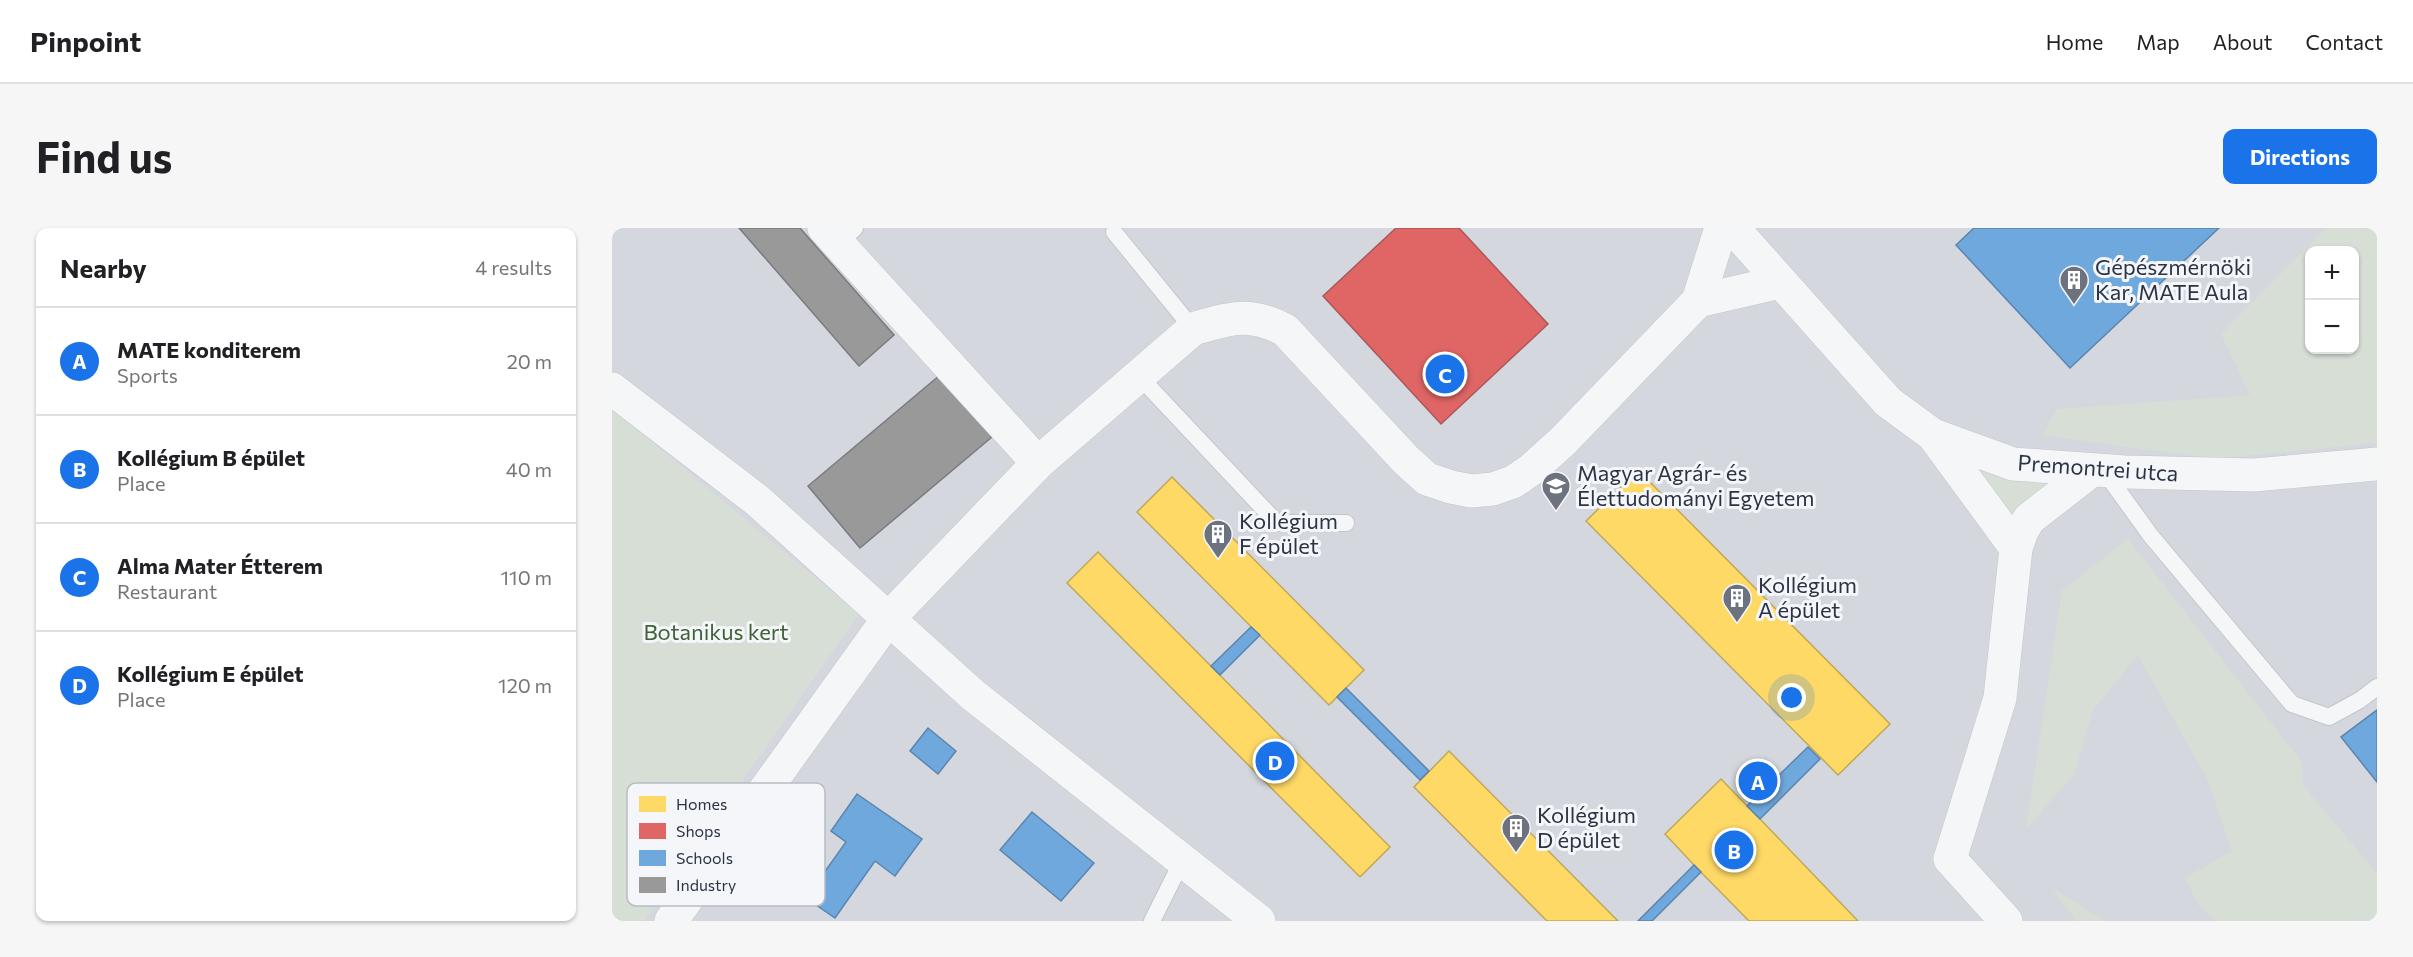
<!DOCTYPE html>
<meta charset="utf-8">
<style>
:root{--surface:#fff;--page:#f6f6f6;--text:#202124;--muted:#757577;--line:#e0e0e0;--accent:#1a73e8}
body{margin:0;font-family:Commissioner,sans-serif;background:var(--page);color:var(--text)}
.controls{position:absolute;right:18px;top:18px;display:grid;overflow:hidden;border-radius:12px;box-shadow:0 2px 4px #0004}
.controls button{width:54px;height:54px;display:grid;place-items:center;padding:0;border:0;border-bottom:2px solid var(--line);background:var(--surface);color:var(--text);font:30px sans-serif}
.you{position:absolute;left:1180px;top:470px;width:21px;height:21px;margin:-15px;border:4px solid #fff;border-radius:50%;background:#1a73e8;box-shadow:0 0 0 9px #1a73e833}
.badge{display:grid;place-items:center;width:39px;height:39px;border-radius:50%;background:var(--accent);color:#fff;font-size:20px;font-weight:700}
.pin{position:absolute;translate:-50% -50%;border:3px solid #fff;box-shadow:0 2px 6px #0006}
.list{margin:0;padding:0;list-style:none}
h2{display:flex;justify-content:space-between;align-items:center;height:78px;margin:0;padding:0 24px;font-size:26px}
h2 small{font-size:20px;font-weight:400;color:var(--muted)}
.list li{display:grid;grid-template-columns:39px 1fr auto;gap:18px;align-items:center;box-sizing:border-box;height:108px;padding:0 24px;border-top:2px solid var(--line)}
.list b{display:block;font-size:22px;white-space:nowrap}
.list p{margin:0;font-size:20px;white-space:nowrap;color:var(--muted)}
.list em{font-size:20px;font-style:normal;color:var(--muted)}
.map{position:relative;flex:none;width:1765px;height:693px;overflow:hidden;border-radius:12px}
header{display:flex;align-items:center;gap:36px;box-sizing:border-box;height:84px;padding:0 30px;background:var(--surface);border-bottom:2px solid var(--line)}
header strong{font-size:28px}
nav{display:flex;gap:33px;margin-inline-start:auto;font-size:21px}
.intro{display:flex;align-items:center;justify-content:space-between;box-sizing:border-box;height:144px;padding:0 36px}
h1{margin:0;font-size:42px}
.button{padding:15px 27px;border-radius:12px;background:var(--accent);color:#fff;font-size:21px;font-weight:700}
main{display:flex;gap:36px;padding:0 36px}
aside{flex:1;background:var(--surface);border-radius:12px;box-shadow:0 2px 4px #0004}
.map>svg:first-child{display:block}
.built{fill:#d4d7dd;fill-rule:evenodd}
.green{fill:#d6ded6;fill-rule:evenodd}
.homes{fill:#ffd966;stroke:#bfa85c;stroke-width:1.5}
.shops{fill:#e06666;stroke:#aa575c;stroke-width:1.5}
.schools{fill:#6fa8dc;stroke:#5b85af;stroke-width:1.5}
.industry{fill:#999;stroke:#787b80;stroke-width:1.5}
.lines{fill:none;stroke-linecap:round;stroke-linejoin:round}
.service-casing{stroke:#c4c6c8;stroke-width:18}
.minor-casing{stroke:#c4c6c8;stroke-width:34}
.service{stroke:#f5f6f7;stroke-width:16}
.minor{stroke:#f5f6f7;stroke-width:33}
.labels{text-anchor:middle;stroke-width:6;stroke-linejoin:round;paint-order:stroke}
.poi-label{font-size:22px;fill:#2b3445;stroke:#f4f6f9;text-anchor:start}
.street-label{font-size:22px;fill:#2b3445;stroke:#f4f6f9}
.park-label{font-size:22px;fill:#3f6138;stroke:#f4f6f9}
.key{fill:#f4f6f9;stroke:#b8bcc3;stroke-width:1.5}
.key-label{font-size:16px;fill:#2b3445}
</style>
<header>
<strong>Pinpoint</strong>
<nav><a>Home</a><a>Map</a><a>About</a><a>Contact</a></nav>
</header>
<div class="intro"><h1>Find us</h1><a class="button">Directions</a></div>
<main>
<aside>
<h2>Nearby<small>4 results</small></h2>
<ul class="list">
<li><span class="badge">A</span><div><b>MATE konditerem</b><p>Sports</p></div><em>20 m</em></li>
<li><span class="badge">B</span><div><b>Kollégium B épület</b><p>Place</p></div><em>40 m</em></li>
<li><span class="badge">C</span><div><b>Alma Mater Étterem</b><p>Restaurant</p></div><em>110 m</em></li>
<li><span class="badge">D</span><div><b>Kollégium E épület</b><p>Place</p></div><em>120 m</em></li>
</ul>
</aside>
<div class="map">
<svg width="1765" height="693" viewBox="0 0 1765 693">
<rect width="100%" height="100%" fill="#e6e8ea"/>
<!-- built -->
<path class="built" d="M0,0H1765V693H32L246,386L0,181ZM1698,22H1742V122H1698Z"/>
<!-- green -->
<g class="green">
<path d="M1714,0H1765V215L1602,231L1430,207L1445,181L1638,167L1609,106ZM1698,22H1742V122H1698Z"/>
<polygon points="0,181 246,386 32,693 0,693"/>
<polygon points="1321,207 1480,242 1410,303"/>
<polygon points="1516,311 1690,534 1691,557 1765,645 1765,693 1604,693 1588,680 1573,650 1620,623 1595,551 1526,427 1481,482 1462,547 1414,601 1450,362"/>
<polygon points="1439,659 1493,693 1464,693"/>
</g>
<!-- homes -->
<g class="homes">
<polygon points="1026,242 1278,496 1226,547 974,293"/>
<polygon points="560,249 752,442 717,477 525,284"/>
<polygon points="486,324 778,619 748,649 455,355"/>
<polygon points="837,523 1006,693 935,693 802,559"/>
<polygon points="1109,551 1148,591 1246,693 1137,693 1082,637 1053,606"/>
</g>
<!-- shops -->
<polygon class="shops" points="784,0 847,0 936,96 829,196 711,68"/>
<!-- schools -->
<g class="schools">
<polygon points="1362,0 1607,0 1458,140 1344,17"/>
<polygon points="639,399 648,407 608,447 599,438"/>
<polygon points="734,460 817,543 808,552 725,469"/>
<polygon points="1765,482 1765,554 1729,509"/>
<polygon points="316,500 344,523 326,546 298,523"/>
<polygon points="1196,519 1208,531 1148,591 1135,578"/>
<polygon points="245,566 310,611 283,648 263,633 223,690 194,670 234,614 219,603"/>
<polygon points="420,584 482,635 449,673 388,622"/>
<polygon points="1082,637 1089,644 1040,693 1026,693"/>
</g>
<!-- industry -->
<g class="industry">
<polygon points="127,0 188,0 282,107 247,138"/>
<polygon points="328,147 380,209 248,320 196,258"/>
</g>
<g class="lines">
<!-- service casing -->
<g class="service-casing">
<g id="service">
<polyline points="502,4 581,101"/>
<polyline points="226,16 243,0"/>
<polyline points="526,147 665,295 734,295"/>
<polyline points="1492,243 1539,308 1680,476 1717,489 1748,472 1765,459"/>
<polyline points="540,693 570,633"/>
</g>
</g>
<!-- minor casing -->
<g class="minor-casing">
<g id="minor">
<polyline points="212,0 426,235"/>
<polyline points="1121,0 1276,174 1321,207 1401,236 1513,244 1642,247 1765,236"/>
<polyline points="1086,73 1109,0"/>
<polyline points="0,161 146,273 361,467 647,693"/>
<polyline points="1321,207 1404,320"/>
<path d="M59,693L276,391L426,235L581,101C619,90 637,83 673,102L794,232L815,251L839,259L859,263L881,261L901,254L920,241L951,213L1086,73L1168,54"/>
<polyline points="1394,693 1338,631 1388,470 1404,320 1410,303 1417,291 1480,242"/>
</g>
</g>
<!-- service -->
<use href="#service" class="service"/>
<!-- minor -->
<use href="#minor" class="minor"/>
</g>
<!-- icons -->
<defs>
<g id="building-pin" transform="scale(1.5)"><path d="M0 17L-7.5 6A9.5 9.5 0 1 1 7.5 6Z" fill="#6c737f" stroke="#f4f6f9"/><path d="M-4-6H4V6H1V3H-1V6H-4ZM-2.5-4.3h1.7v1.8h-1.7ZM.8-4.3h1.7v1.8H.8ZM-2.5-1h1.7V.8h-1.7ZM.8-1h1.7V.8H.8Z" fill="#fff"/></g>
<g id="university-pin" transform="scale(1.5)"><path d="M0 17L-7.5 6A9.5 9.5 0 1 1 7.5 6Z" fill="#6c737f" stroke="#f4f6f9"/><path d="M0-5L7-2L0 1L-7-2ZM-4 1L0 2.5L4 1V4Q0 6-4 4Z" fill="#fff"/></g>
</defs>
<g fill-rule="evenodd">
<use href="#building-pin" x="1462" y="52"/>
<use href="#university-pin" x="944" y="258"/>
<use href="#building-pin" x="606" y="306"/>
<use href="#building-pin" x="1125" y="370"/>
<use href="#building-pin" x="904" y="600"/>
</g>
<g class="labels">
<!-- poi labels -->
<g class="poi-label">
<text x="1483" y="47">Gépészmérnöki<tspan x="1483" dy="25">Kar, MATE Aula</tspan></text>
<text x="965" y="253">Magyar Agrár- és<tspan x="965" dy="25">Élettudományi Egyetem</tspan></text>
<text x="627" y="301">Kollégium<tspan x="627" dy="25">F épület</tspan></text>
<text x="1146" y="365">Kollégium<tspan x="1146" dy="25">A épület</tspan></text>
<text x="925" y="595">Kollégium<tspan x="925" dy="25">D épület</tspan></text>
</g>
<!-- street labels -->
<g class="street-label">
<text transform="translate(1486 240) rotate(4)" y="8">Premontrei utca</text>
</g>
<!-- park labels -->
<g class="park-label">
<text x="104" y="412">Botanikus kert</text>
</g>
</g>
<!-- legend -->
<rect x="15" y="555" width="198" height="123" rx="9" class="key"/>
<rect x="27" y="568" width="27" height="16" fill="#ffd966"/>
<rect x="27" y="595" width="27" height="16" fill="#e06666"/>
<rect x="27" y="622" width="27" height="16" fill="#6fa8dc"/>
<rect x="27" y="649" width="27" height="16" fill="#999"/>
<g class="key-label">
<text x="64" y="582">Homes</text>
<text x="64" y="609">Shops</text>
<text x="64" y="636">Schools</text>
<text x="64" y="663">Industry</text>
</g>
</svg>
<div class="controls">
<button>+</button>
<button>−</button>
</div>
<div class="you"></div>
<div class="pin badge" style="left:1146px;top:553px">A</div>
<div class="pin badge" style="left:1122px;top:622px">B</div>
<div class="pin badge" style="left:833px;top:146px">C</div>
<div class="pin badge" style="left:663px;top:533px">D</div>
</div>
</main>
